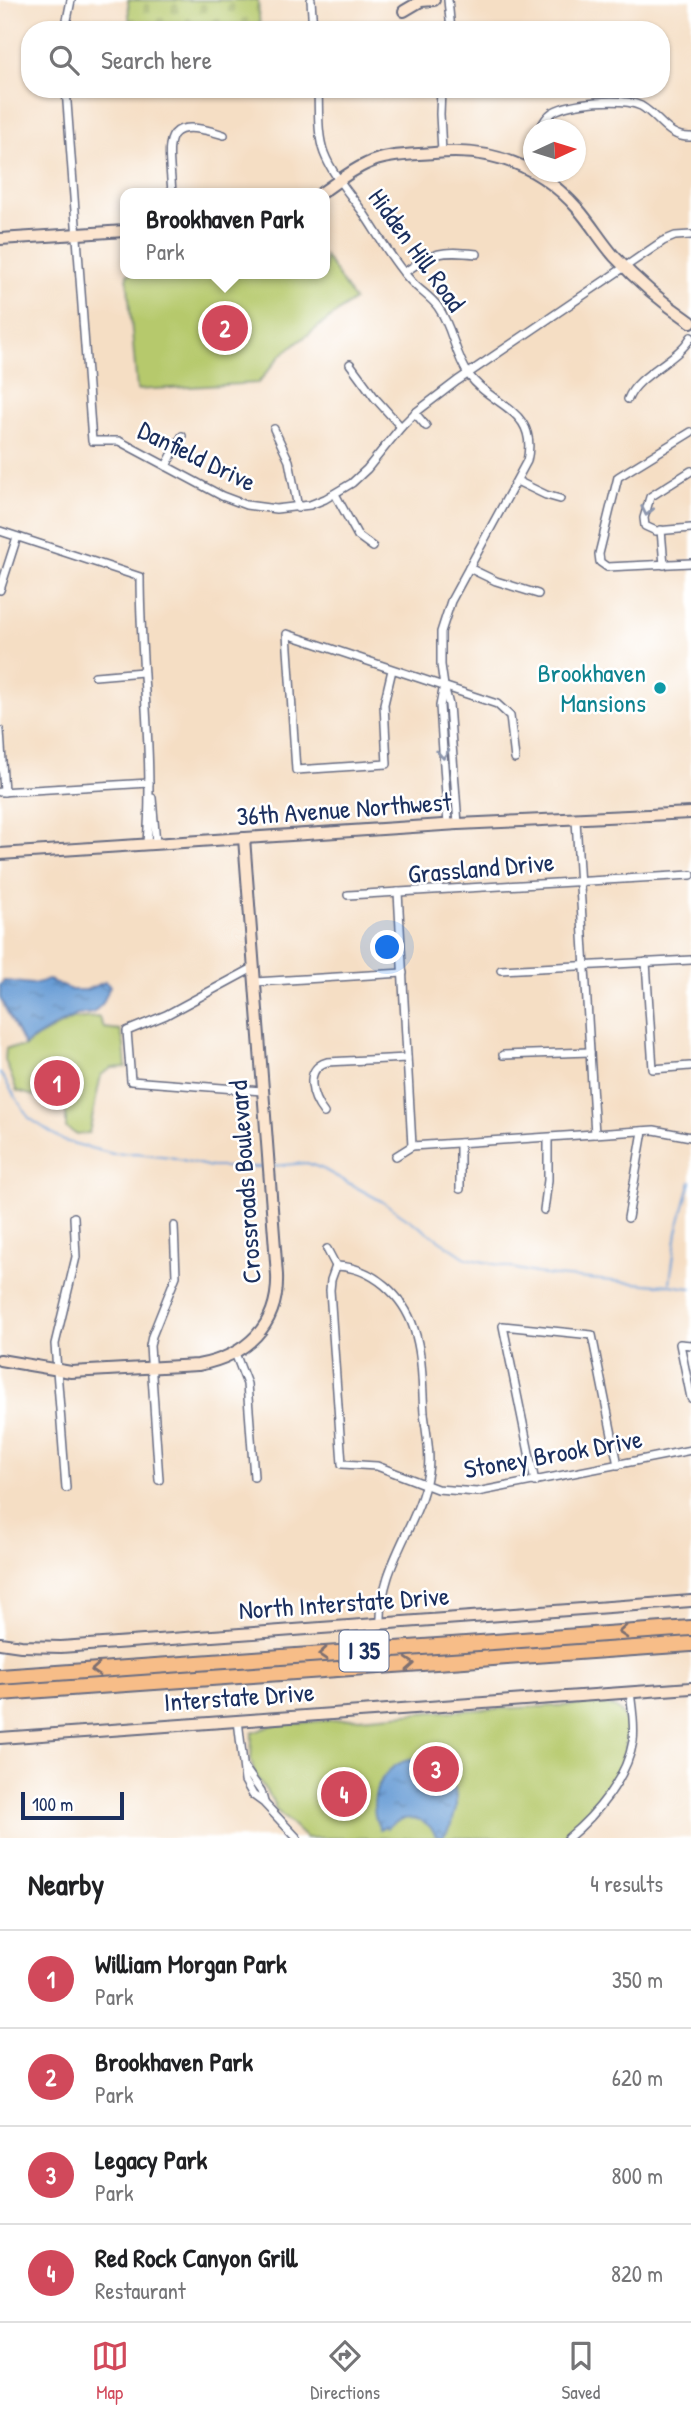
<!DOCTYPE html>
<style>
:root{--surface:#fff;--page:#f6f6f6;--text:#202124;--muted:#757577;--line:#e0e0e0;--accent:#d1495b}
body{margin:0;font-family:"Patrick Hand",sans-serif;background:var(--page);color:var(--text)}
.compass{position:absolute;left:523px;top:119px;width:63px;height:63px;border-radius:50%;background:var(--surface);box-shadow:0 2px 5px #0004;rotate:86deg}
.scale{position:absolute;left:21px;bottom:18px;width:103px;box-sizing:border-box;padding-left:7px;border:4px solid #1b2f5e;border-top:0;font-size:19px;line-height:24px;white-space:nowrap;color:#1b2f5e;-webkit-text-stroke:5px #fff;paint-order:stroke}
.you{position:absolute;left:388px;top:948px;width:24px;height:24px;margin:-18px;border:5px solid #fff;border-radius:50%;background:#1a73e8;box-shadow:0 0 0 10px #1a73e833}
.badge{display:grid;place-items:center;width:46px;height:46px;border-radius:50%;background:var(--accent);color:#fff;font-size:23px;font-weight:700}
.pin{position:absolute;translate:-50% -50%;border:4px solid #fff;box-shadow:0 2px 7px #0006}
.popup{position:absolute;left:120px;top:188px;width:210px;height:91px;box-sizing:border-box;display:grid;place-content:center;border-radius:14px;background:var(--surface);filter:drop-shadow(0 2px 5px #0005);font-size:23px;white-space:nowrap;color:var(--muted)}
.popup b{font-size:26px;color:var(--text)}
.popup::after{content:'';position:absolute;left:50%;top:100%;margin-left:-14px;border:14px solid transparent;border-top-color:var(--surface)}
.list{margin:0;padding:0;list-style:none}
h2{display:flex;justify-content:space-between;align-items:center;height:91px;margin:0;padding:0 28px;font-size:30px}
h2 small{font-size:23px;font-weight:400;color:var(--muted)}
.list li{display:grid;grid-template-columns:46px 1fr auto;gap:21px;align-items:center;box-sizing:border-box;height:98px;padding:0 28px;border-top:2px solid var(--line)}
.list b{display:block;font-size:26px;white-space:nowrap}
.list p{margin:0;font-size:23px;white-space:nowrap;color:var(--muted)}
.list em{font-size:23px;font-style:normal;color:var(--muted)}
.icon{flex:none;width:38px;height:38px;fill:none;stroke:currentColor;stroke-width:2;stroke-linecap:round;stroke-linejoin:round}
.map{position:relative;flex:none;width:691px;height:1838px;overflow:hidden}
.search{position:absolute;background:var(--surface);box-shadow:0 2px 5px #0004;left:21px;right:21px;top:21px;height:77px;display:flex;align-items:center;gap:18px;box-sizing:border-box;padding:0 24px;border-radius:28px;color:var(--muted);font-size:26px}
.sheet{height:483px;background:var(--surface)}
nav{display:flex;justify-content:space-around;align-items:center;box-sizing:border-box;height:98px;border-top:2px solid var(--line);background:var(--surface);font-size:19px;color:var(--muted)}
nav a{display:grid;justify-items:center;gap:4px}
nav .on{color:var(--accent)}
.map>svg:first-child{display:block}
.cemetery{fill:url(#cemetery-stones);stroke:#687c65;stroke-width:2}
.park{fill:#b6c96c;stroke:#687c65;stroke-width:2}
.water{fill:url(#water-ripples);stroke:#42669a;stroke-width:2}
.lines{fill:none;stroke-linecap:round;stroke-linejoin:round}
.stream{stroke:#699dd5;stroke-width:2}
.street-casing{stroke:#676c82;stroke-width:10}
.secondary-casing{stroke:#676c82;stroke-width:14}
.highway-casing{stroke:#676c82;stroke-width:18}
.street{stroke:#fff;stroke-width:7}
.secondary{stroke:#fce5cf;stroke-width:10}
.highway{stroke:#f7bd88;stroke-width:14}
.oneway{stroke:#8d97ae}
.oneway2{stroke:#7e6f71}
.culture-dot{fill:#0f9aa8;stroke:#fff;stroke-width:2.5}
.labels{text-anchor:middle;stroke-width:5;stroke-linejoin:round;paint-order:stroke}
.shield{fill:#fff;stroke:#5f6d8e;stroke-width:2}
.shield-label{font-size:24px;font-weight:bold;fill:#1b2f5e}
.street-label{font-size:26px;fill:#1b2f5e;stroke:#fff}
.culture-label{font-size:26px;fill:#0d838f;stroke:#fff;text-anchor:end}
</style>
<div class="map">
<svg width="691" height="1838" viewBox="0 0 691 1838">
<defs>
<pattern id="cemetery-stones" width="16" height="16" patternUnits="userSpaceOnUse" patternTransform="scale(1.75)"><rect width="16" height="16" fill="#b6c96c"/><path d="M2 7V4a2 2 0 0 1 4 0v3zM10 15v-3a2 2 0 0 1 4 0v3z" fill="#9cad60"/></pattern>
<pattern id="water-ripples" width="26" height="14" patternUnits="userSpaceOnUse" patternTransform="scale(1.75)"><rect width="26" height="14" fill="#699dd5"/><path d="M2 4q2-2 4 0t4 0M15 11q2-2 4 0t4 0" fill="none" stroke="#5680b0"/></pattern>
</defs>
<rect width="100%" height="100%" fill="#fff"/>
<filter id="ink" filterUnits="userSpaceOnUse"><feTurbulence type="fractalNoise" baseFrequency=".0143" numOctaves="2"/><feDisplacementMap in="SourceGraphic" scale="14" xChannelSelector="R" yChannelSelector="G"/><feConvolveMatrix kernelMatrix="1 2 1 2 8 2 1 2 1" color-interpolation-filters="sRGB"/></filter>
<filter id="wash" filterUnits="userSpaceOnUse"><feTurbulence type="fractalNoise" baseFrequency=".00686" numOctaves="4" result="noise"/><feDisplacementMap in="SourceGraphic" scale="28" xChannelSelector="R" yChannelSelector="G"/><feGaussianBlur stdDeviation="1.57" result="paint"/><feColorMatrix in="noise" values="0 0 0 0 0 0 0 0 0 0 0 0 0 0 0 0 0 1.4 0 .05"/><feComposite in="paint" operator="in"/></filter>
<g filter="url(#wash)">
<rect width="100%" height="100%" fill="#f5dec4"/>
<!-- cemetery -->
<polygon class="cemetery" points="128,0 258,0 260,30 130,30"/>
<!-- park -->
<g class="park">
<polygon points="325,256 354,300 281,355 258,383 137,390 127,274 325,274"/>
<polygon points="99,1017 104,1028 120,1030 124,1044 126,1067 112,1068 101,1075 89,1133 76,1134 66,1128 66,1108 51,1095 34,1096 17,1091 5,1060 6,1048 24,1047 38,1037 72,1019"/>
<path d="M599,1704C615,1705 627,1713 627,1730C628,1773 593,1813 561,1838H306L276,1810L274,1803L255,1774L251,1761L252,1733L273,1725L431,1712Z"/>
</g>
<!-- water -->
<g class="water">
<polygon points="49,980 71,990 86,990 105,982 110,986 103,1003 93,1013 77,1015 57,1025 24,1045 0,998 0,985 4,981 32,984"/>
<path d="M409,1760C455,1757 470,1806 442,1838L438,1835L436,1836C427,1816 402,1813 387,1828L385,1826L380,1829C365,1803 379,1767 409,1760Z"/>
</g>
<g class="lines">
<!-- stream -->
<g class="stream">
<polyline points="0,1073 29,1118 64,1141 113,1154 136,1153 170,1157 211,1167 263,1167"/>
<path d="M272,1166L307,1163L323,1169L383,1202L466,1258L545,1275L657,1285C670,1283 678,1287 691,1288"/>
<polyline points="670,1282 677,1232 691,1181"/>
</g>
</g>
</g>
<g filter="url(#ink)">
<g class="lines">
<!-- street casing -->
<g class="street-casing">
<g id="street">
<polyline points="311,0 313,30"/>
<polyline points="448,0 451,30"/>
<polyline points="65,30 71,0"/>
<polyline points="66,89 92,441 119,441 222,496 246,505 276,509 310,505 325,499 352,483 367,469 401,427 415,413 457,381 663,241 675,236 691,235"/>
<path d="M318,89C319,110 317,134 324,153C332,174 349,193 362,211C378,234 392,261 411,281C420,291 431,297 438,307C453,328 454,354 469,375C492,407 539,409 527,461L451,601L441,632V665L444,686L449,705L458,824"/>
<polyline points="441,89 440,114 442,152"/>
<path d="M540,130C543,122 547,116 553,112C571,102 622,97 641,106C660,117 667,138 691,137"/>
<polyline points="525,169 534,149"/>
<path d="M172,193C169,143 158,114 224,135"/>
<path d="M404,273C434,251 441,251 477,254"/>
<polyline points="350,364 375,398 401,427"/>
<path d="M628,399C638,374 676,362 691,337"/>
<polyline points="415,413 426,426"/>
<polyline points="274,429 289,461 298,508"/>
<polyline points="691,432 618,477 599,554 600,562 607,567 691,563"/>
<polyline points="166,466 182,436"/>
<polyline points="691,471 650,497 644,518 645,526 656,531 691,528"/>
<polyline points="517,481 546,495 560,499"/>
<polyline points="335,494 358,536 373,547"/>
<polyline points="661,530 664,565"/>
<path d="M0,531L140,577C140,665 154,755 147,843"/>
<polyline points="469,568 496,581 538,594"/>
<polyline points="0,590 17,537"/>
<polyline points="392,670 384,704 387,764 296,770 287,634 497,704 510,716 515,759"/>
<polyline points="95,676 143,672"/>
<polyline points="443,690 440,706 448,825"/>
<polyline points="0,731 4,792"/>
<polyline points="0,792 149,783"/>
<polyline points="152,798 156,843"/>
<polyline points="576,820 595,1134"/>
<polyline points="398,892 412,1146"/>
<polyline points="348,895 691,875"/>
<polyline points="646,962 653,1069 690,1066"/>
<polyline points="253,968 166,1015 127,1031 131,1081 262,1091"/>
<polyline points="501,970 691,960"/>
<polyline points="255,982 403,973"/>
<polyline points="503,1055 590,1052"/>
<path d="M324,1113C312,1098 303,1069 327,1062L407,1058"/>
<polyline points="460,1143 460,1189"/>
<polyline points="396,1156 412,1146 654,1130 691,1137"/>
<polyline points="544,1210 548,1180 548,1138"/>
<polyline points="628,1218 643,1131"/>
<polyline points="327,1249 336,1266"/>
<polyline points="336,1266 331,1280 330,1290 342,1464 377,1466 437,1489 477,1492 691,1450"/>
<path d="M336,1266C372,1267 403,1295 414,1329C423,1355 422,1386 424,1413C426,1432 431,1454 428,1472C419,1527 379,1564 381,1624"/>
<polyline points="691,1345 680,1344 691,1398"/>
<polyline points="235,1353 247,1384 254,1477"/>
<polyline points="159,1480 150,1346 152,1336 176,1276 174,1226"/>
<polyline points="535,1482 503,1326 592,1335 618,1465"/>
<polyline points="66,1488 55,1344 76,1257 74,1217"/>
<polyline points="238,1720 245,1781 253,1795 264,1803 297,1838"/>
<polyline points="244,1767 261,1791 264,1802"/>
<path d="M568,1838C596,1815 627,1778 633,1741C635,1725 632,1708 630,1692"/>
</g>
</g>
<!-- secondary casing -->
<g class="secondary-casing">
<g id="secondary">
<polyline points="404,11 421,1 434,0"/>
<path d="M321,193C336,183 350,171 366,164C386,154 412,155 434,153C491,147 540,166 578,209C591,224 601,241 614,256C637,281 663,303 691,322"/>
<polyline points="0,239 125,231"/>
<polyline points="0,854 458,824 691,813"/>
<path d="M0,1360L71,1372L198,1365C246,1356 279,1326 277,1275L244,838"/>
<polyline points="0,1643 21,1646 61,1647 691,1601"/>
<polyline points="0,1738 691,1688"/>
</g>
</g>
<!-- highway casing -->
<g class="highway-casing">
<g id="highway">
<polyline points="0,1677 691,1628"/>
<polyline points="0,1693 691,1644"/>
</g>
</g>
<!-- street -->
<use href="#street" class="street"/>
<!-- secondary -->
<use href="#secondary" class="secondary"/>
<!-- highway -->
<use href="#highway" class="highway"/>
</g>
<!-- one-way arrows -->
<defs><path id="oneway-chevron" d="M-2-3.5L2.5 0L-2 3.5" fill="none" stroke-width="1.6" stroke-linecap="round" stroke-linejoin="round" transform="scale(1.75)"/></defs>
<g class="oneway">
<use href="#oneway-chevron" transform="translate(647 511) rotate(101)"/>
<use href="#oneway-chevron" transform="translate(443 754) rotate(86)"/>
</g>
<g class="oneway2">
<use href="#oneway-chevron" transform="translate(623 1632) rotate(176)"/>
<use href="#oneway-chevron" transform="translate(323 1654) rotate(176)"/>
<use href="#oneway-chevron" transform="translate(410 1664) rotate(-4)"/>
<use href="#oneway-chevron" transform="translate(96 1670) rotate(176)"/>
</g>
</g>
<!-- markers -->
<circle class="culture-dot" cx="660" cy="688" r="7"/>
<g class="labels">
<!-- shield labels -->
<rect class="shield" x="339.5" y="1630.5" width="49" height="41" rx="5"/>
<g class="shield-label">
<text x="364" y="1659">I 35</text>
</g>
<!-- street labels -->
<g class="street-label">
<text transform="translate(417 250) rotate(54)" y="9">Hidden Hill Road</text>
<text transform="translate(197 456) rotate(26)" y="9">Danfield Drive</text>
<text transform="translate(344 809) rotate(-4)" y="9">36th Avenue Northwest</text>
<text transform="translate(481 868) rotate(-5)" y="9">Grassland Drive</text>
<text transform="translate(245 1182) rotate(-94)" y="9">Crossroads Boulevard</text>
<text transform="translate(553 1454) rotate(-10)" y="9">Stoney Brook Drive</text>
<text transform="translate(344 1603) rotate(-4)" y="9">North Interstate Drive</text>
<text transform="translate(239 1697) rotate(-4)" y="9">Interstate Drive</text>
</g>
<!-- culture labels -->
<g class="culture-label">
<text x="646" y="682">Brookhaven<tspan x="646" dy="30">Mansions</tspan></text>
</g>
</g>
</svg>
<svg class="compass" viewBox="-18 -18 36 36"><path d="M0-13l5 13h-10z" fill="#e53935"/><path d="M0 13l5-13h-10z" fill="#757577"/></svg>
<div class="scale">100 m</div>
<div class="you"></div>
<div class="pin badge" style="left:57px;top:1083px">1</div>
<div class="pin badge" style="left:225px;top:328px">2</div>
<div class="popup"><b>Brookhaven Park</b>Park</div>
<div class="pin badge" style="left:436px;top:1769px">3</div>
<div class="pin badge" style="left:344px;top:1794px">4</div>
<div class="search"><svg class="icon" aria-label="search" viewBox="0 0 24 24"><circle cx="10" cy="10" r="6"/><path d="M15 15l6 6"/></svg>Search here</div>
</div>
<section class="sheet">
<h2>Nearby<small>4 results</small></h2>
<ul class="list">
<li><span class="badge">1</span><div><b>William Morgan Park</b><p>Park</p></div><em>350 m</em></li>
<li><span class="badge">2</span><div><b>Brookhaven Park</b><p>Park</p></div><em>620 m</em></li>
<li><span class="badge">3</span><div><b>Legacy Park</b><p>Park</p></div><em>800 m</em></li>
<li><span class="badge">4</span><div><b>Red Rock Canyon Grill</b><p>Restaurant</p></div><em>820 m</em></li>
</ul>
</section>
<nav>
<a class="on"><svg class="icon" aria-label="map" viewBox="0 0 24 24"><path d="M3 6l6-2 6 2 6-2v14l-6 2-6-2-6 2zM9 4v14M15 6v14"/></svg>Map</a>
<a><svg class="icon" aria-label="directions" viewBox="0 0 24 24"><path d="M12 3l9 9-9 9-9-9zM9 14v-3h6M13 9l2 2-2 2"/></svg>Directions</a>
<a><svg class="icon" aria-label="saved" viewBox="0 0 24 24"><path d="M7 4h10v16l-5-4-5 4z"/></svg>Saved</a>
</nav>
